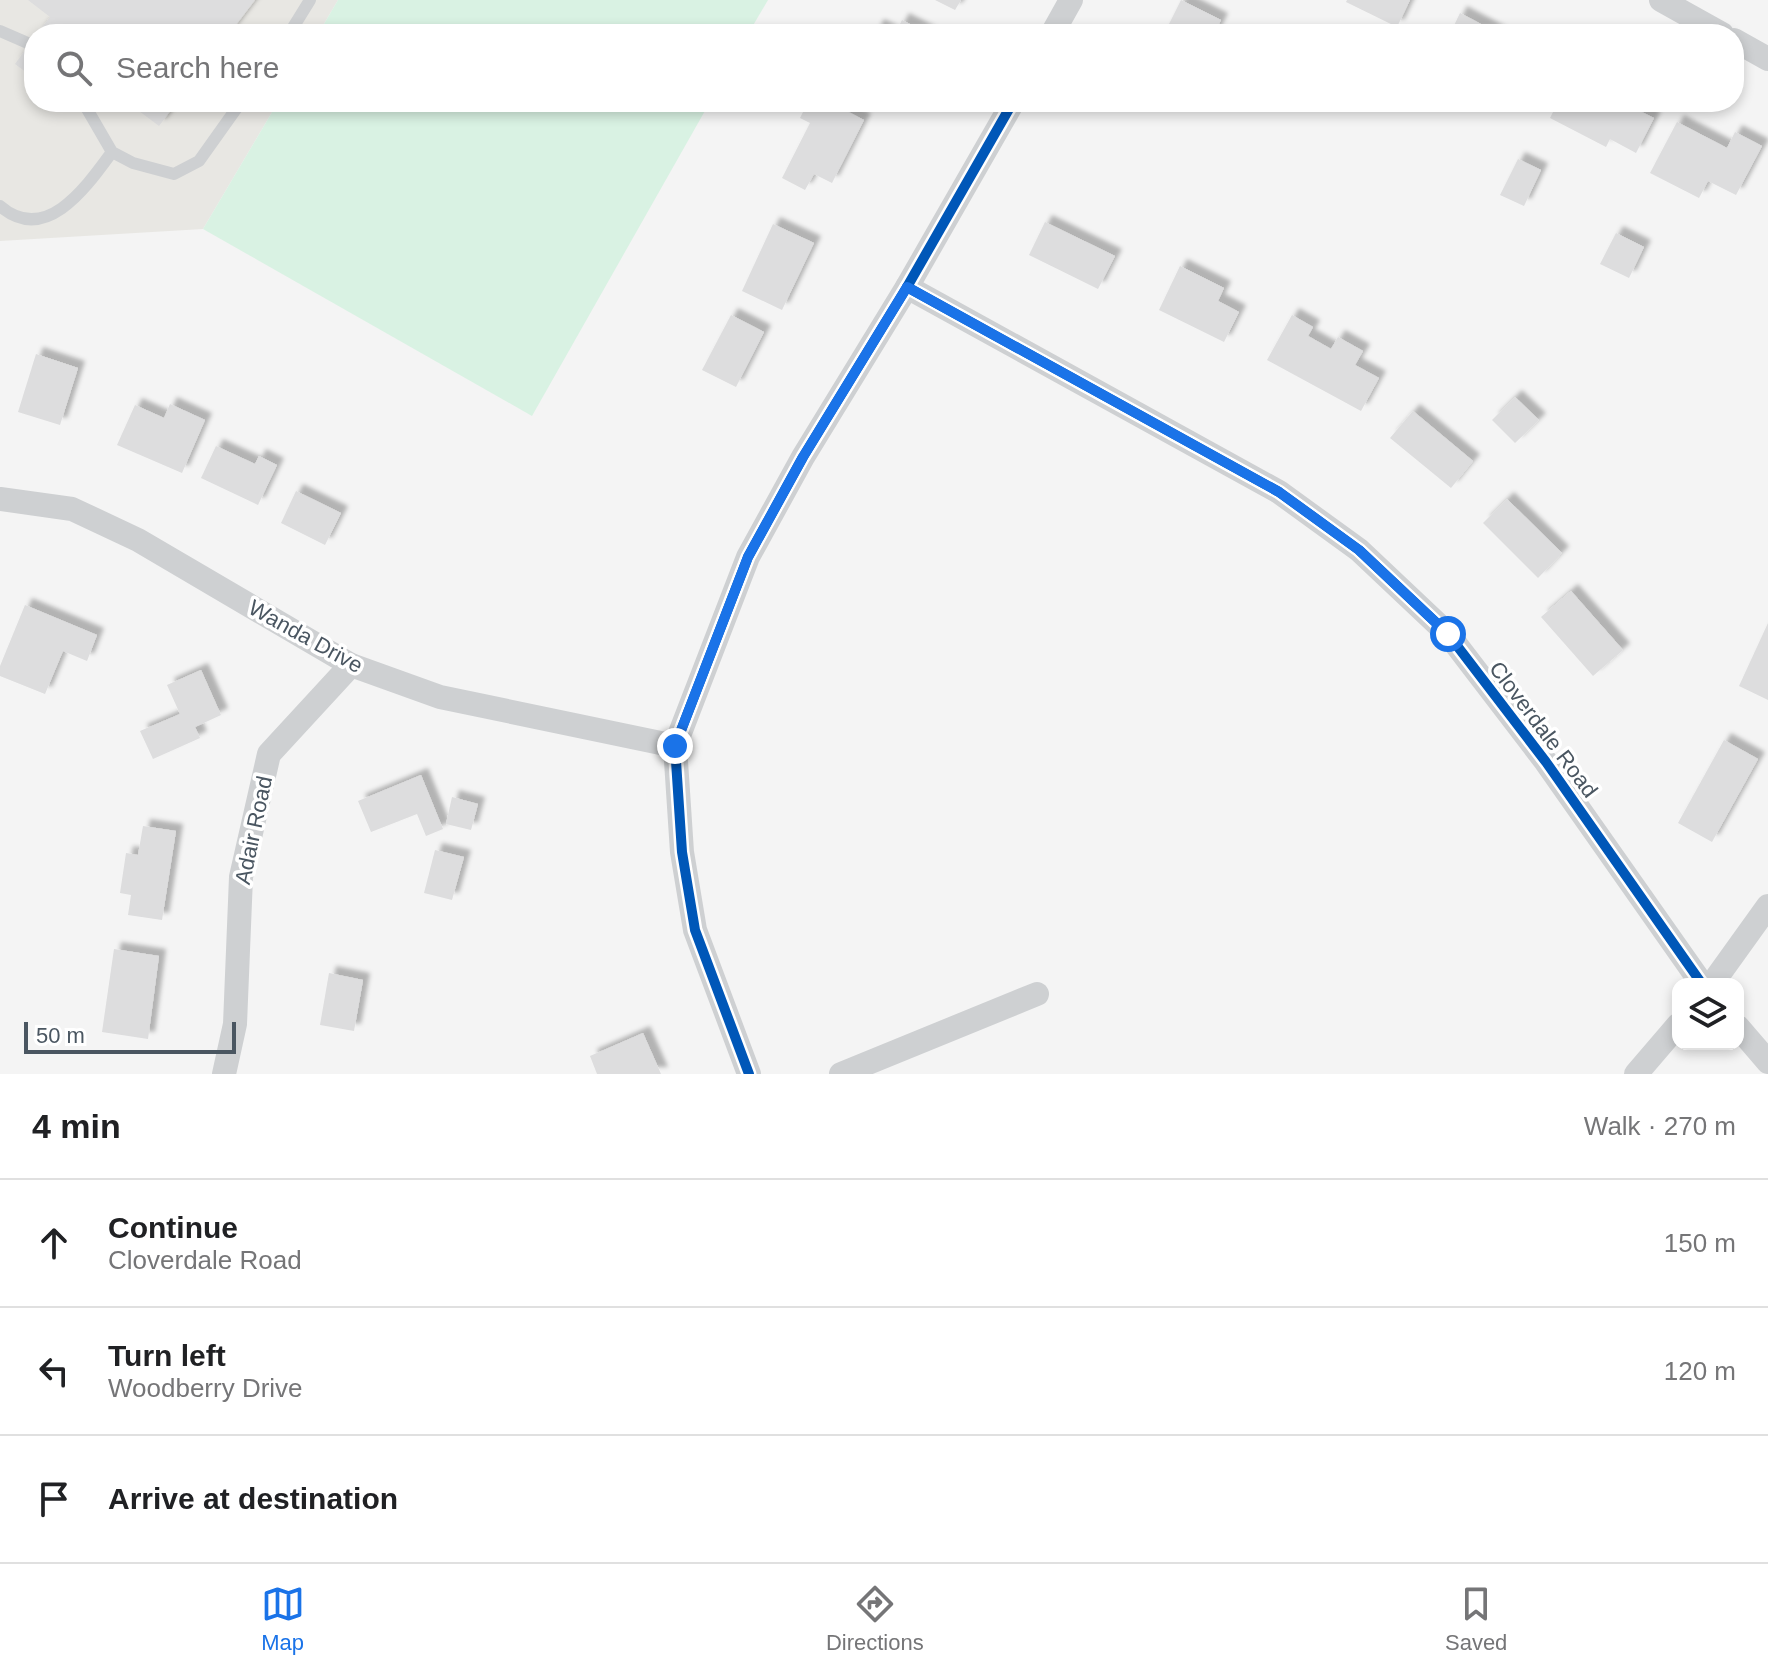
<!DOCTYPE html>
<meta charset="utf-8">
<style>
:root{--surface:#fff;--page:#f2f2f2;--text:#202124;--muted:#757577;--line:#e0e0e0;--accent:#1a73e8}
body{margin:0;font-family:Helvetica,sans-serif;background:var(--page);color:var(--text)}
.controls{position:absolute;right:24px;bottom:24px;display:grid;overflow:hidden;border-radius:16px;box-shadow:0 4px 12px #0003}
.controls button{width:72px;height:72px;display:grid;place-items:center;padding:0;border:0;border-bottom:2px solid var(--line);background:var(--surface);color:var(--text);font:40px sans-serif}
.scale{position:absolute;left:24px;bottom:20px;width:212px;box-sizing:border-box;padding-left:8px;border:4px solid #4a5661;border-top:0;font-size:22px;line-height:28px;white-space:nowrap;color:#4a5661;-webkit-text-stroke:6px #fff;paint-order:stroke}
.stop{position:absolute;width:24px;height:24px;margin:-18px;border:6px solid #1a73e8;border-radius:50%;background:#fff}
.stop.end{background:#1a73e8;border-color:#fff;box-shadow:0 2px 8px #0008}
.list{margin:0;padding:0;list-style:none}
h2{display:flex;justify-content:space-between;align-items:center;height:104px;margin:0;padding:0 32px;font-size:34px}
h2 small{font-size:26px;font-weight:400;color:var(--muted)}
.list li{display:grid;grid-template-columns:52px 1fr auto;gap:24px;align-items:center;box-sizing:border-box;height:128px;padding:0 32px;border-top:2px solid var(--line)}
.list b{display:block;font-size:30px;white-space:nowrap}
.list p{margin:0;font-size:26px;white-space:nowrap;color:var(--muted)}
.list em{font-size:26px;font-style:normal;color:var(--muted)}
.icon{flex:none;width:44px;height:44px;fill:none;stroke:currentColor;stroke-width:2;stroke-linecap:round;stroke-linejoin:round}
.map{position:relative;flex:none;width:1768px;height:1074px;overflow:hidden}
.search{position:absolute;background:var(--surface);box-shadow:0 4px 12px #0003;left:24px;right:24px;top:24px;height:88px;display:flex;align-items:center;gap:20px;box-sizing:border-box;padding:0 28px;border-radius:32px;color:var(--muted);font-size:30px}
.sheet{height:488px;background:var(--surface)}
nav{display:flex;justify-content:space-around;align-items:center;box-sizing:border-box;height:112px;border-top:2px solid var(--line);background:var(--surface);font-size:22px;color:var(--muted)}
nav a{display:grid;justify-items:center;gap:4px}
nav .on{color:var(--accent)}
.map>svg:first-child{display:block}
.commercial{fill:#e8e7e3}
.green{fill:#d9f2e3}
.building{fill:#ddddde;filter:url(#shadow)}
.lines{fill:none;stroke-linecap:round;stroke-linejoin:round}
.service{stroke:#ced0d2;stroke-width:12}
.minor{stroke:#ced0d2;stroke-width:24}
.cycleway-casing{stroke:#fff;stroke-width:15}
.cycleway{stroke:#0057b8;stroke-width:10}
.route{stroke:#1a73e8;stroke-width:10}
.labels{text-anchor:middle;stroke-width:7;stroke-linejoin:round;paint-order:stroke}
.street-label{font-size:22px;fill:#4a5661;stroke:#fff}
</style>
<div class="map">
<svg width="1768" height="1074" viewBox="0 0 1768 1074">
<defs>
<filter id="shadow"><feDropShadow dx="7" dy="-7" stdDeviation="2" flood-color="#0004"/></filter>
</defs>
<rect width="100%" height="100%" fill="#f4f4f4"/>
<!-- commercial -->
<polygon class="commercial" points="0,0 338,0 318,34 34,34 34,102 278,102 203,229 0,241"/>
<!-- green -->
<g class="green">
<polygon points="338,0 768,0 748,34 318,34"/>
<polygon points="278,102 710,102 532,416 203,229"/>
</g>
<!-- building -->
<g class="building">
<polygon points="28,0 255,0 229,34 37,34 50,17"/>
<polygon points="935,0 961,0 955,10"/>
<polygon points="1181,0 1221,20 1214,34 1164,34"/>
<polygon points="1347,0 1410,0 1397,27 1346,2"/>
<polygon points="1460,13 1500,34 1450,34"/>
<polygon points="902,20 930,34 895,34"/>
<polygon points="877,26 894,34 873,34"/>
<polygon points="34,38 34,78 15,64"/>
<polygon points="127,102 177,102 159,126"/>
<polygon points="808,102 829,102 864,120 832,183 814,174 805,190 782,178 810,123 800,118"/>
<polygon points="1558,102 1621,102 1654,118 1636,153 1610,139 1606,147 1550,118"/>
<polygon points="1677,122 1727,148 1735,132 1762,146 1736,195 1708,181 1699,198 1650,173"/>
<polygon points="1518,159 1541,170 1524,206 1500,195"/>
<polygon points="1045,222 1115,256 1098,289 1029,255"/>
<polygon points="773,224 814,243 782,310 742,291"/>
<polygon points="1616,233 1644,247 1629,278 1600,264"/>
<polygon points="1180,266 1224,288 1218,301 1239,312 1224,342 1159,310"/>
<polygon points="731,315 764,332 736,387 702,370"/>
<polygon points="1292,315 1313,327 1308,336 1331,349 1338,337 1363,351 1355,365 1379,378 1361,411 1267,360"/>
<polygon points="36,354 78,368 60,425 18,412"/>
<polygon points="1515,397 1539,420 1515,443 1492,420"/>
<polygon points="170,404 205,420 182,473 117,445 135,405 164,418"/>
<polygon points="1413,411 1473,461 1451,488 1390,438"/>
<polygon points="216,446 255,464 259,456 277,465 258,505 201,478"/>
<polygon points="296,491 341,513 325,545 281,523"/>
<polygon points="1507,499 1562,553 1538,578 1483,523"/>
<polygon points="1571,591 1623,650 1593,676 1541,617"/>
<polygon points="25,605 97,635 87,661 63,651 45,694 0,676 0,666"/>
<polygon points="1768,623 1768,700 1739,686"/>
<polygon points="201,670 221,715 195,727 200,738 153,759 140,731 180,714 167,685"/>
<polygon points="1724,740 1758,759 1712,842 1678,823"/>
<polygon points="421,775 443,829 426,836 417,814 371,832 358,801"/>
<polygon points="452,797 478,804 471,830 446,824"/>
<polygon points="143,826 176,831 162,920 128,915 131,895 120,893 126,853 138,855"/>
<polygon points="435,850 464,857 452,900 424,893"/>
<polygon points="114,949 159,956 148,1039 102,1032"/>
<polygon points="329,973 363,980 354,1031 320,1025"/>
<polygon points="643,1033 661,1074 597,1074 590,1056"/>
</g>
<g class="lines">
<!-- service -->
<g class="service">
<polyline points="0,31 30,44"/>
<polyline points="289,34 310,0"/>
<polyline points="83,102 112,152 133,163 174,174 199,161 241,102"/>
<path d="M0,206C46,246 87,186 112,152"/>
</g>
<!-- minor -->
<g class="minor">
<polyline points="1661,0 1722,34"/>
<polyline points="1052,34 1071,0"/>
<polyline points="1734,40 1768,59"/>
<polyline points="907,287 1279,492 1359,550 1448,634 1546,762 1702,984"/>
<polyline points="0,499 72,509 138,540 351,665 440,697 675,746"/>
<polyline points="1712,984 1768,906"/>
<polyline points="1738,1027 1768,1062"/>
<polyline points="224,1074 235,1024 241,877 269,754 351,665"/>
<polyline points="749,1074 695,930 682,852 675,746 748,557 803,457 907,287 1013,102"/>
<polyline points="841,1074 1037,994"/>
<polyline points="1636,1074 1678,1025"/>
</g>
<!-- cycleway casing -->
<g class="cycleway-casing">
<g id="cycleway">
<polyline points="907,287 1279,492 1359,550 1448,634 1546,762 1702,984"/>
<polyline points="749,1074 695,930 682,852 675,746 748,557 803,457 907,287 1013,102"/>
</g>
</g>
<!-- cycleway -->
<use href="#cycleway" class="cycleway"/>
</g>
<g class="lines">
<!-- route -->
<polyline class="route" points="675,746 748,557 803,457 907,287 1279,492 1359,550 1448,634"/>
</g>
<g class="labels">
<!-- street labels -->
<g class="street-label">
<text transform="translate(306 636) rotate(29)" y="8">Wanda Drive</text>
<text transform="translate(1544 729) rotate(53)" y="8">Cloverdale Road</text>
<text transform="translate(253 830) rotate(-78)" y="8">Adair Road</text>
</g>
</g>
</svg>
<div class="controls">
<button><svg class="icon" aria-label="layers" viewBox="0 0 24 24"><path d="M12 4l9 5-9 5-9-5zM3 14l9 5 9-5"/></svg></button>
</div>
<div class="scale">50 m</div>
<div class="stop" style="left:1448px;top:634px"></div>
<div class="stop end" style="left:675px;top:746px"></div>
<div class="search"><svg class="icon" aria-label="search" viewBox="0 0 24 24"><circle cx="10" cy="10" r="6"/><path d="M15 15l6 6"/></svg>Search here</div>
</div>
<section class="sheet">
<h2>4 min<small>Walk · 270 m</small></h2>
<ul class="list">
<li><svg class="icon" aria-label="ahead" viewBox="0 0 24 24"><path d="M12 20V5M6 11l6-6 6 6"/></svg><div><b>Continue</b><p>Cloverdale Road</p></div><em>150 m</em></li>
<li><svg class="icon" aria-label="left" viewBox="0 0 24 24"><path d="M17 20v-9H6M10 6l-5 5 5 5"/></svg><div><b>Turn left</b><p>Woodberry Drive</p></div><em>120 m</em></li>
<li><svg class="icon" aria-label="arrive" viewBox="0 0 24 24"><path d="M6 21V4h12l-3 4 3 4H6"/></svg><div><b>Arrive at destination</b></div></li>
</ul>
</section>
<nav>
<a class="on"><svg class="icon" aria-label="map" viewBox="0 0 24 24"><path d="M3 6l6-2 6 2 6-2v14l-6 2-6-2-6 2zM9 4v14M15 6v14"/></svg>Map</a>
<a><svg class="icon" aria-label="directions" viewBox="0 0 24 24"><path d="M12 3l9 9-9 9-9-9zM9 14v-3h6M13 9l2 2-2 2"/></svg>Directions</a>
<a><svg class="icon" aria-label="saved" viewBox="0 0 24 24"><path d="M7 4h10v16l-5-4-5 4z"/></svg>Saved</a>
</nav>
